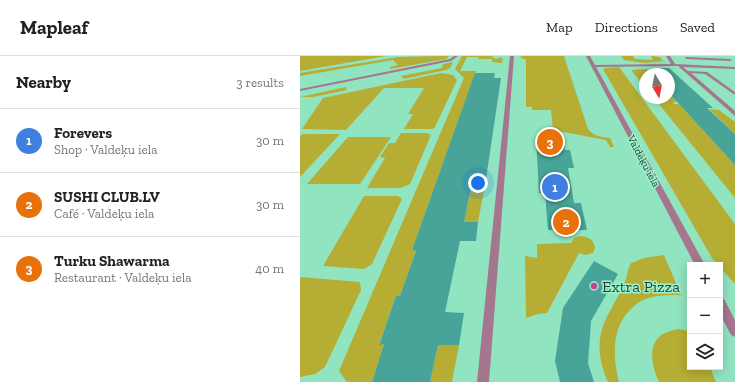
<!DOCTYPE html>
<meta charset="utf-8">
<style>
:root{--surface:#fff;--page:#f6f6f6;--text:#222;--muted:#767676;--line:#e0e0e0;--accent:#db2777}
body{margin:0;font-family:"Zilla Slab",serif;background:var(--page);color:var(--text)}
.controls{position:absolute;right:12px;bottom:12px;display:grid;overflow:hidden;border-radius:0px;box-shadow:0 2px 10px #0003}
.controls button{width:36px;height:36px;display:grid;place-items:center;padding:0;border:0;border-bottom:1px solid var(--line);background:var(--surface);color:var(--text);font:20px sans-serif}
.compass{position:absolute;left:339px;top:12px;width:36px;height:36px;border-radius:50%;background:var(--surface);box-shadow:0 2px 10px #0003;rotate:170deg}
.you{position:absolute;left:178px;top:127px;width:14px;height:14px;margin:-10px;border:3px solid #fff;border-radius:50%;background:#1a73e8;box-shadow:0 0 0 6px #1a73e833}
.badge{display:grid;place-items:center;width:26px;height:26px;border-radius:50%;background:var(--accent);color:#fff;font-size:13px;font-weight:700}
.pin{position:absolute;translate:-50% -50%;border:2px solid #fff;box-shadow:0 1px 4px #0006}
.list{margin:0;padding:0;list-style:none}
h2{display:flex;justify-content:space-between;align-items:center;height:52px;margin:0;padding:0 16px;font-size:17px}
h2 small{font-size:13px;font-weight:400;color:var(--muted)}
.list li{display:grid;grid-template-columns:26px 1fr auto;gap:12px;align-items:center;box-sizing:border-box;height:64px;padding:0 16px;border-top:1px solid var(--line)}
.list b{display:block;font-size:15px;white-space:nowrap}
.list p{margin:0;font-size:13px;white-space:nowrap;color:var(--muted)}
.list em{font-size:13px;font-style:normal;color:var(--muted)}
.icon{flex:none;width:22px;height:22px;fill:none;stroke:currentColor;stroke-width:2;stroke-linecap:round;stroke-linejoin:round}
.map{position:relative;flex:none;width:435px;height:326px;overflow:hidden}
header{display:flex;align-items:center;gap:24px;box-sizing:border-box;height:56px;padding:0 20px;background:var(--surface);border-bottom:1px solid var(--line)}
header strong{font-size:19px}
nav{display:flex;gap:22px;margin-inline-start:auto;font-size:14px}
main{display:flex}
aside{flex:1;background:var(--surface)}
.map>svg:first-child{display:block}
.green{fill:#b6ad34}
.building{fill:#48a398}
.lines{fill:none;stroke-linecap:round;stroke-linejoin:round}
.minor{fill:#a4778f;fill-rule:evenodd}
.tertiary{fill:#a4778f;fill-rule:evenodd}
.poi-dot{fill:#c24594;stroke:#9ef1cd;stroke-width:1.5}
.labels{text-anchor:middle;stroke-width:3;stroke-linejoin:round;paint-order:stroke}
.far-street-label{font-size:11px;fill:#1d3f32;stroke:#9ef1cd}
.near-poi-label{font-size:16px;fill:#1d3f32;stroke:#9ef1cd;text-anchor:start}
</style>
<header>
<strong>Mapleaf</strong>
<nav><a>Map</a><a>Directions</a><a>Saved</a></nav>
</header>
<main>
<aside>
<h2>Nearby<small>3 results</small></h2>
<ul class="list">
<li><span class="badge" style="background:#3f7fe0">1</span><div><b>Forevers</b><p>Shop · Valdeķu iela</p></div><em>30 m</em></li>
<li><span class="badge" style="background:#e8710a">2</span><div><b>SUSHI CLUB.LV</b><p>Café · Valdeķu iela</p></div><em>30 m</em></li>
<li><span class="badge" style="background:#e8710a">3</span><div><b>Turku Shawarma</b><p>Restaurant · Valdeķu iela</p></div><em>40 m</em></li>
</ul>
</aside>
<div class="map">
<svg width="435" height="326" viewBox="0 0 435 326">
<rect width="100%" height="100%" fill="#91e4c0"/>
<!-- green -->
<g class="green">
<polygon points="0,0 86,0 0,15"/>
<polygon points="143,0 149,0 146,3 91,13 89,11 98,9 93,4 0,20 0,17 98,1"/>
<polygon points="162,0 195,0 191,1 196,3 201,1 203,3 202,7 192,6 192,3 178,3 179,1 167,1 160,15 176,15 112,194 116,195 100,240 96,240 79,288 84,288 72,326 47,326 39,315 164,22 155,13"/>
<path d="M223,0H264L288,73C293,80 302,81 310,82L314,91H310L306,84L253,74L251,54H232V51H226V4L219,1Z"/>
<polygon points="321,0 333,0 335,3 353,4 351,0 360,1 363,5 344,7 324,4"/>
<polygon points="153,6 150,12 146,14 104,23 101,20 142,12 143,8"/>
<polygon points="319,11 435,168 435,228 412,202 303,13 305,12"/>
<polygon points="347,13 351,18 345,18 345,31 331,14"/>
<polygon points="141,17 153,19 157,24 135,71 133,73 104,73 113,58 108,58 124,32 84,32 46,74 2,73 23,42"/>
<polygon points="46,31 47,34 13,41 0,41"/>
<polygon points="369,37 377,46 373,46 374,48 379,48 435,109 435,142 354,42 369,42"/>
<polygon points="409,53 419,54 435,66 435,78"/>
<polygon points="101,77 127,77 131,79 110,128 101,132 67,132 85,102 80,101 89,87 95,87"/>
<polygon points="3,78 40,78 0,121 0,80"/>
<polygon points="48,81 91,81 60,128 7,128"/>
<polygon points="171,134 184,134 178,166 164,166"/>
<polygon points="64,140 98,140 102,143 72,208 64,213 23,210"/>
<path d="M280,180C289,181 293,183 295,191L293,197L286,199L279,197L247,257L238,258L226,262L225,200L237,202V188L271,187L274,182Z"/>
<path d="M364,199L381,239C367,239 354,239 341,245C337,247 334,250 331,253C311,272 313,301 319,326H308C297,302 296,278 310,255C314,247 319,239 323,230C327,223 327,214 331,207L344,202Z"/>
<polygon points="0,221 60,226 61,234 25,311 15,318 0,321"/>
<path d="M378,273L390,275V311H410L416,326H359C352,311 346,286 365,277C369,275 374,274 378,273Z"/>
<polygon points="138,289 159,289 152,326 130,326"/>
</g>
<!-- building -->
<g class="building">
<polygon points="363,12 369,12 413,52 407,52 435,78 435,109 369,37 369,18 351,18 348,15"/>
<polygon points="175,17 195,17 194,22 201,22 186,123 173,123 164,166 178,166 176,185 160,185 145,256 164,257 159,289 138,289 130,326 72,326 84,288 79,289 96,240 100,240 116,195 112,194"/>
<polygon points="236,82 263,83 265,94 270,94 274,112 268,112 274,147 281,147 287,174 248,174 245,137 239,137"/>
<polygon points="294,205 318,218 291,265 288,307 294,326 260,326 255,305 263,252"/>
</g>
<g class="lines">
<!-- minor -->
<g class="minor">
<polygon points="154,0 158,0 151,5 0,35 0,33 150,3"/>
<polygon points="210,0 214,0 189,326 177,326"/>
<polygon points="366,0 370,0 375,8 435,11 435,13 383,11 388,15 407,16 435,36 435,39 405,18 391,17 435,55 435,60 378,10 293,11 291,10 293,9 371,8"/>
<polygon points="385,1 430,3 432,4 430,5 386,3"/>
</g>
<!-- tertiary -->
<g class="tertiary">
<polygon points="286,0 290,0 405,209 395,209"/>
<polygon points="420,242 424,243 435,264 435,281 431,279 420,258"/>
</g>
</g>
<!-- markers -->
<circle class="poi-dot" cx="294" cy="230" r="4"/>
<g class="labels">
<!-- far-street labels -->
<g class="far-street-label">
<text transform="translate(344 105) rotate(62)" y="4">Valdeķu iela</text>
</g>
<!-- near-poi labels -->
<g class="near-poi-label">
<text x="302" y="236">Extra Pizza</text>
</g>
</g>
</svg>
<div class="controls">
<button>+</button>
<button>−</button>
<button><svg class="icon" aria-label="layers" viewBox="0 0 24 24"><path d="M12 4l9 5-9 5-9-5zM3 14l9 5 9-5"/></svg></button>
</div>
<svg class="compass" viewBox="-18 -18 36 36"><path d="M0-13l5 13h-10z" fill="#e53935"/><path d="M0 13l5-13h-10z" fill="#767676"/></svg>
<div class="you"></div>
<div class="pin badge" style="left:255px;top:131px;background:#3f7fe0">1</div>
<div class="pin badge" style="left:266px;top:166px;background:#e8710a">2</div>
<div class="pin badge" style="left:250px;top:86px;background:#e8710a">3</div>
</div>
</main>
